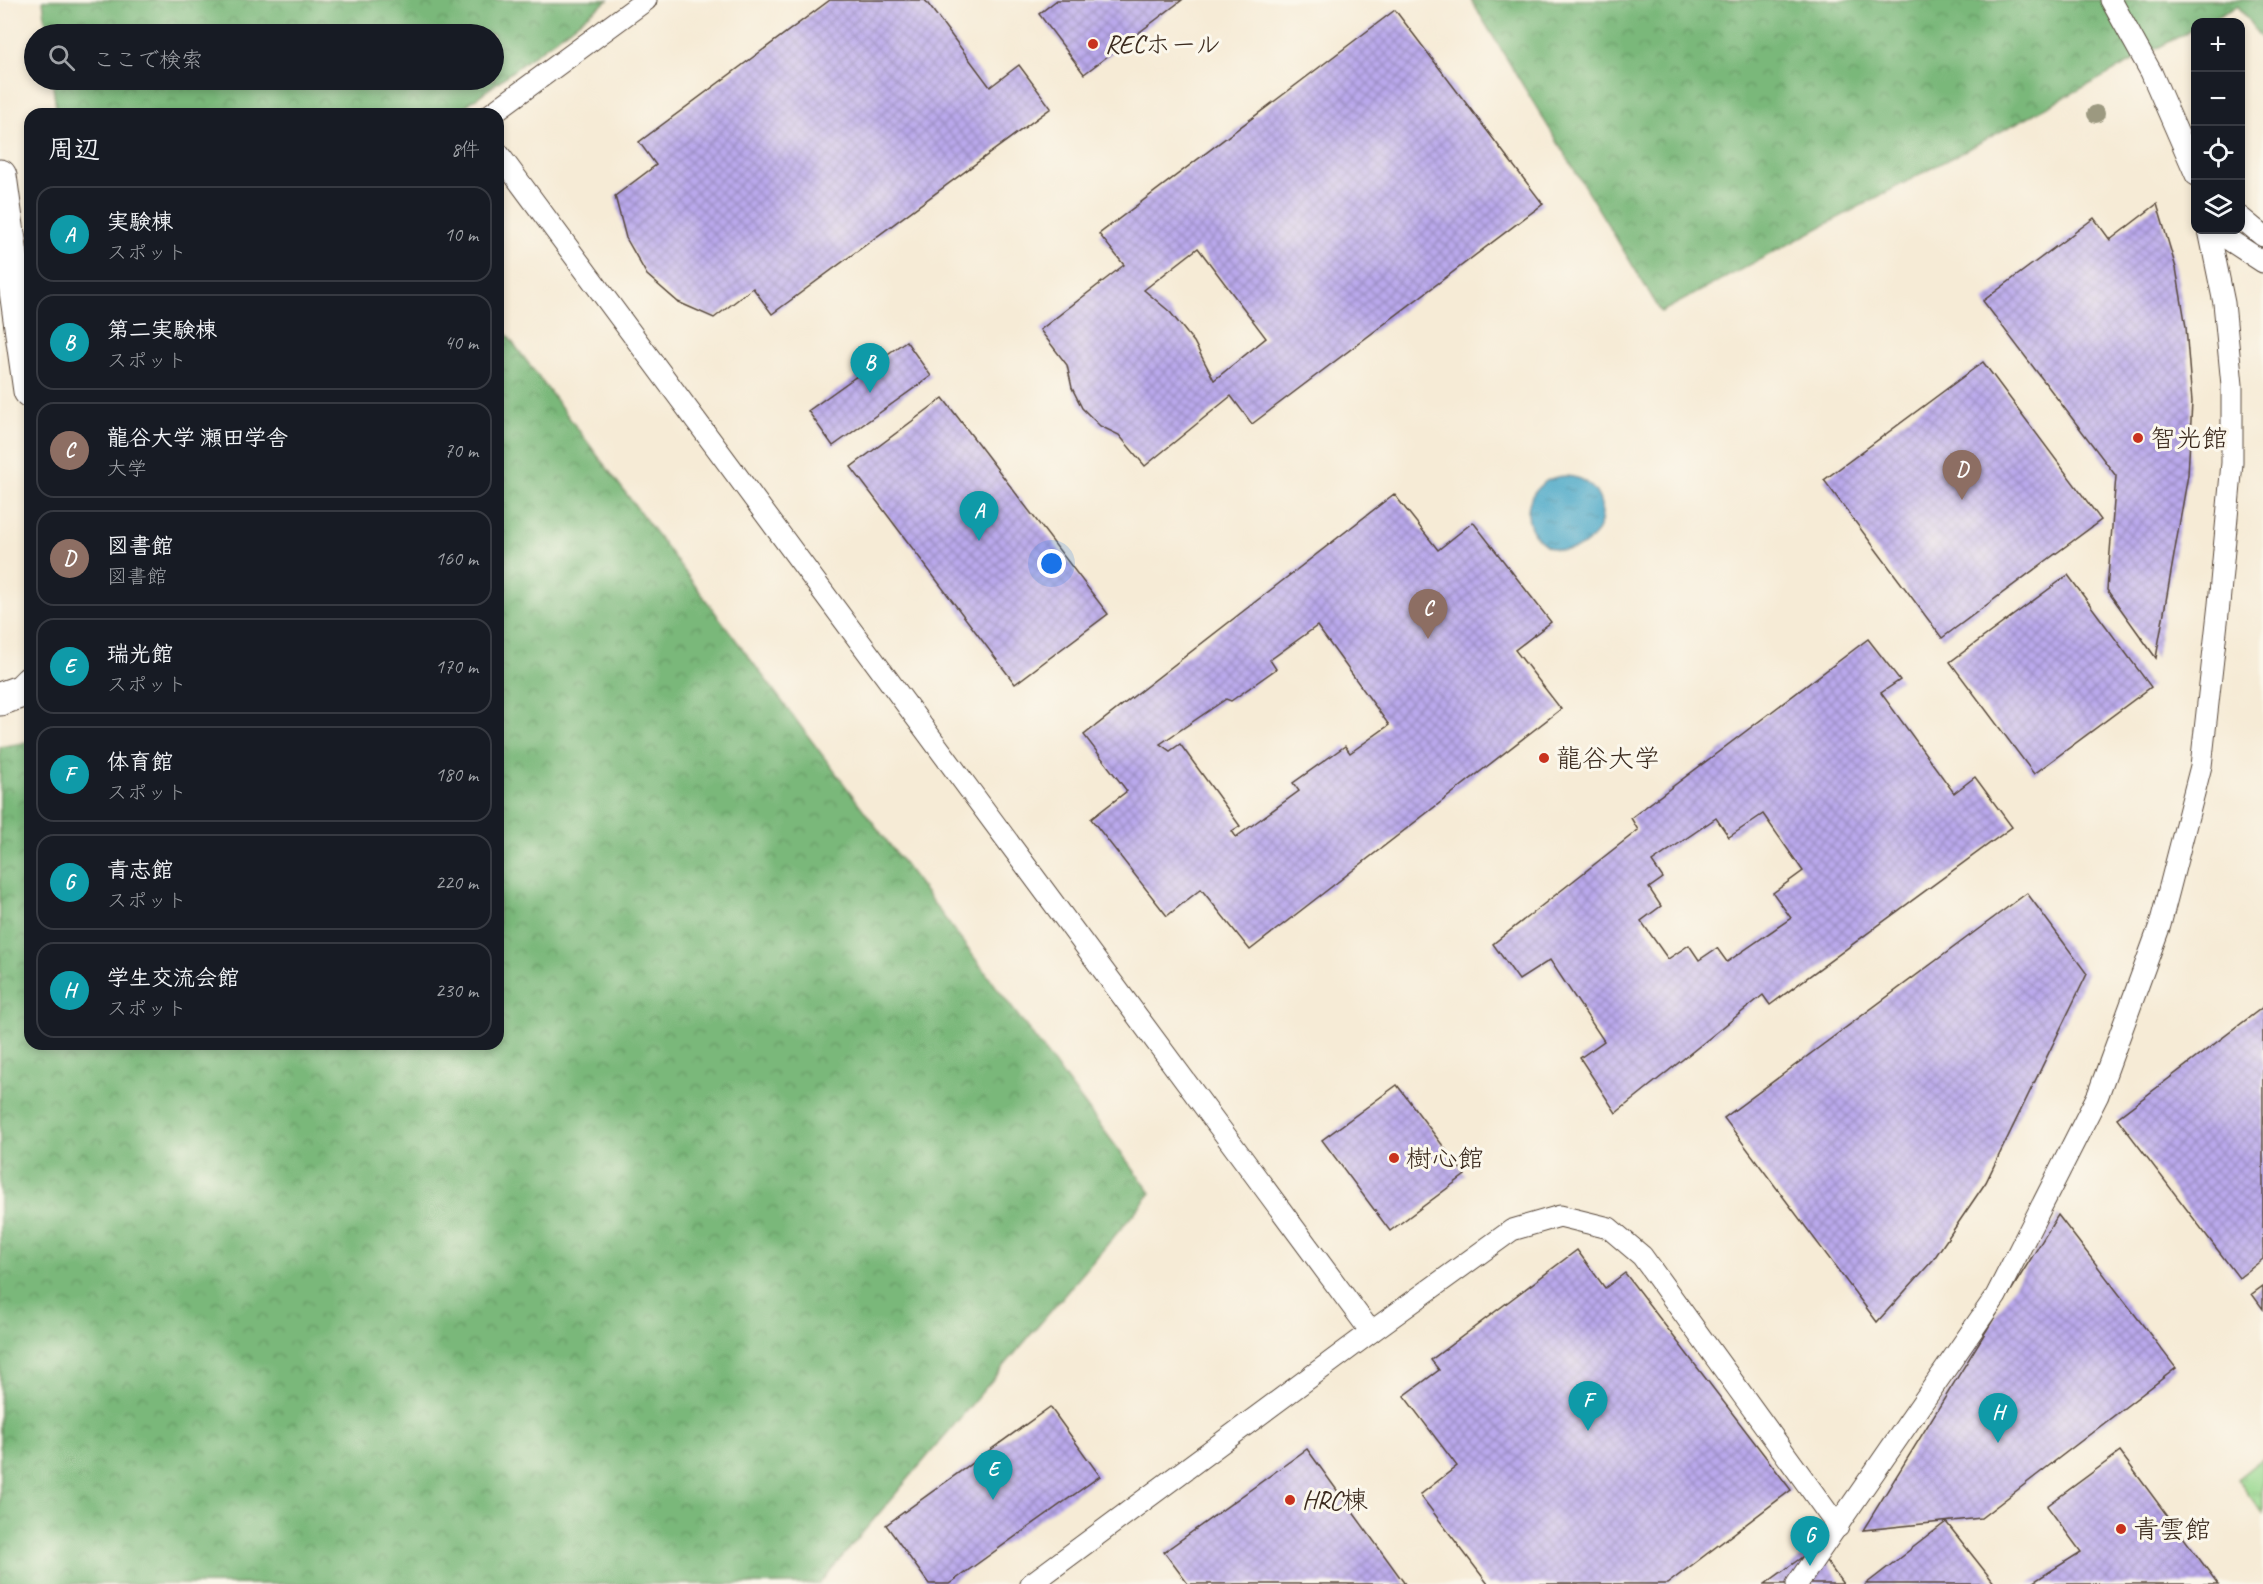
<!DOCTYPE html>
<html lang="ja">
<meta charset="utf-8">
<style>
:root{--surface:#171b24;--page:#20242c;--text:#f1f3f6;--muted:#9ea1a6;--line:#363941;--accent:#b45309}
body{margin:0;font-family:Caveat,"Klee One",sans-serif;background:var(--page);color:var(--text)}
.controls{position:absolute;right:18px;top:18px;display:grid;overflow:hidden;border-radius:12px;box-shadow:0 3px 9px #0003}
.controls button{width:54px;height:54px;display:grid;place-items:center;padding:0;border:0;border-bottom:2px solid var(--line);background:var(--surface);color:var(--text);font:30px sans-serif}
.you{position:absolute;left:1052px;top:564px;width:21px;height:21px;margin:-15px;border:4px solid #fff;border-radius:50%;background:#1a73e8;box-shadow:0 0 0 9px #1a73e833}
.badge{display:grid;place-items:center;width:39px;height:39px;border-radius:50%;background:var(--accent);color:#fff;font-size:20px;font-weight:700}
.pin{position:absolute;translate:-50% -50px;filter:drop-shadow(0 2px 3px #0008)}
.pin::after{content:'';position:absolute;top:32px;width:21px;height:18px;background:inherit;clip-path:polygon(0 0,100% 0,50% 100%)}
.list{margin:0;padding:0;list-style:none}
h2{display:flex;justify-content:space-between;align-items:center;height:78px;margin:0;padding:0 24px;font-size:26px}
h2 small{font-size:20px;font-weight:400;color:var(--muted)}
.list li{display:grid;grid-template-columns:39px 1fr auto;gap:18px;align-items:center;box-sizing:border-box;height:96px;margin:0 12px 12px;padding:0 12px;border:2px solid var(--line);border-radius:18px}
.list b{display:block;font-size:22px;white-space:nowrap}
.list p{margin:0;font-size:20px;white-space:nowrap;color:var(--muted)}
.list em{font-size:20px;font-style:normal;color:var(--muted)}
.icon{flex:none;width:33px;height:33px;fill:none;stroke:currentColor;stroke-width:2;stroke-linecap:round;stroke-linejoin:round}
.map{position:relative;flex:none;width:2263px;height:1584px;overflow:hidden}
.search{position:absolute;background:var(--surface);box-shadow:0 3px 9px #0003;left:24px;top:24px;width:480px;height:66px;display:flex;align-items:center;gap:15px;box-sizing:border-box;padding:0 21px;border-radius:33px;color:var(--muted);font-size:22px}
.panel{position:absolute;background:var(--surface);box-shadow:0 3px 9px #0003;left:24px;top:108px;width:480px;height:942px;border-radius:18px}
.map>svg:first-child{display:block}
.forest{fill:url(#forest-crowns);stroke:#5a714c;stroke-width:1.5}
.park{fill:url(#park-tufts);stroke:#6a8156;stroke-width:1.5}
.water{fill:url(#water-ripples);stroke:#426872;stroke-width:1.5}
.building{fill:url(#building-cross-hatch);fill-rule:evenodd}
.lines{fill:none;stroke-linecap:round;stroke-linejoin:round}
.lane-casing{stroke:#57473a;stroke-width:23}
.secondary-casing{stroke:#57473a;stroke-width:35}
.lane{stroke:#fff;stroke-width:21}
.secondary{stroke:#fff;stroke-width:33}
.tree{fill:#9c9980}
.poi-dot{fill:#c8321e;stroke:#fbf7ec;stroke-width:2}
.labels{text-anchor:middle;stroke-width:6;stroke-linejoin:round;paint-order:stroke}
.poi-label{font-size:26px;fill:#3b2a1e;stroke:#fbf7ec;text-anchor:start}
</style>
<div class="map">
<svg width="2263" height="1584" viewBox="0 0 2263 1584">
<defs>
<pattern id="forest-crowns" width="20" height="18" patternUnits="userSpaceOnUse" patternTransform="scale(1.5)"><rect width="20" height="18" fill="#7ab87a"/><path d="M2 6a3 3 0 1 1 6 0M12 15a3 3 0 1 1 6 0" fill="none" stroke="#659663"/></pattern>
<pattern id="park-tufts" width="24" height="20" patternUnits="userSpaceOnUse" patternTransform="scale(1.5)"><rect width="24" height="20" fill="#98d88f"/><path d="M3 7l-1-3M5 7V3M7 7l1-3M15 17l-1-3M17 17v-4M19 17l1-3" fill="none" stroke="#84ba7b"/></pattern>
<pattern id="water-ripples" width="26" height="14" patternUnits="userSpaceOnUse" patternTransform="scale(1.5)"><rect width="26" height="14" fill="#48a7c7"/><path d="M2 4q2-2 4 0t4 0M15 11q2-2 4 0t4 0" fill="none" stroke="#3d88a1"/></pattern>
<pattern id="building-cross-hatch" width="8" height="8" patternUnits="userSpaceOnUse" patternTransform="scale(1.5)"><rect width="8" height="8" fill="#baa9ec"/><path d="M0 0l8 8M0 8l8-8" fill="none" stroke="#988abf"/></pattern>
</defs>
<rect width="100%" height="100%" fill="#fbf7ec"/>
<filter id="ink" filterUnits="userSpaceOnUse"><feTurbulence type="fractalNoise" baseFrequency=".0167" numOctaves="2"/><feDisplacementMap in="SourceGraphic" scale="12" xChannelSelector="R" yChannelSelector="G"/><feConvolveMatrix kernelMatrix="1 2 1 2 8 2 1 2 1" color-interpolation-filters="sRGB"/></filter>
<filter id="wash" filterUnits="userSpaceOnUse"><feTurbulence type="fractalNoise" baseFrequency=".008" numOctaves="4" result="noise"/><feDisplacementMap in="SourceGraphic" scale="24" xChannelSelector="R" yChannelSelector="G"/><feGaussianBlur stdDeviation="1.35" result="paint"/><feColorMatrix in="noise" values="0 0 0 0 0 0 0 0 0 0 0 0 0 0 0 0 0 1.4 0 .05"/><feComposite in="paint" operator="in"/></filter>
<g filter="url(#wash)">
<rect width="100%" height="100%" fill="#f6ebd6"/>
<!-- forest -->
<g class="forest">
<polygon points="43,0 608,0 455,114 57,114 52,80 494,80 494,34 47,34"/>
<polygon points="1471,0 2263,0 2263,41 2238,6 2206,22 2196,22 2195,28 1661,312"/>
<polygon points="498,323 1151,1193 819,1584 0,1584 0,747 30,742 30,1044 498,1044"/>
</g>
<!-- park -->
<polygon class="park" points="2263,1458 2263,1514 2237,1479"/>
<!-- water -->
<circle class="water" cx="1565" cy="513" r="37"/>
<g id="blocks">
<!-- building -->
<g class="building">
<polygon points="830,0 925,0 990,87 1019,65 1051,108 772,314 753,288 714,318 678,302 647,275 626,238 615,196 656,165 639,142"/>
<polygon points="1057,0 1182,0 1084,74 1039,14"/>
<path d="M1395,10L1543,204L1252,424L1231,396L1145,466L1119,435L1100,426L1082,408L1072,388L1067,365L1040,330L1124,265L1099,234ZM1198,248L1266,338L1214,380L1194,342L1170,312L1144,290Z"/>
<polygon points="2157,204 2176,268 2186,327 2192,402 2188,475 2156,658 2107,590 2116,476 1983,301 2094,218 2110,240"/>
<polygon points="906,341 931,376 833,446 808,411"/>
<polygon points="1983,362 2101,520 1942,638 1824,480"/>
<polygon points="943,398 1108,614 1015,684 851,467"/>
<path d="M1394,494L1438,550L1473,522L1551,622L1515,650L1561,709L1250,950L1201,889L1167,916L1091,819L1127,791L1084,735ZM1317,626L1389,725L1350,753L1345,746L1293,783L1299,791L1236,837L1232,831L1240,826L1180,744L1170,751L1160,744L1226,699L1231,701L1276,669L1270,660Z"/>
<polygon points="2068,575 2151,687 2034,774 1950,662"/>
<path d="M1868,639L1900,680L1881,693L1954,793L1975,777L2012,827L1770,1005L1763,995L1616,1113L1580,1058L1604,1041L1550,960L1519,980L1493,944L1638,830L1631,818ZM1763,814L1803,871L1773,893L1791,918L1727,962L1717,948L1699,960L1689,945L1668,959L1641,921L1661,906L1649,888L1663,878L1652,862L1716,818L1729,837Z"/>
<polygon points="2027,893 2087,974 1986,1182 1933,1260 1877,1322 1724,1118"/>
<polygon points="2263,1007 2263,1259 2239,1278 2117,1118"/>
<polygon points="1397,1085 1465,1175 1390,1231 1322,1140"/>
<polygon points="2058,1215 2176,1368 1981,1518 1863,1530"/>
<polygon points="1577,1250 1605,1288 1625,1273 1791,1490 1667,1584 1488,1584 1420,1495 1457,1466 1404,1396 1439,1370 1431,1360"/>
<polygon points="2263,1286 2263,1309 2252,1294"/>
<polygon points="1050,1407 1100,1476 949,1584 929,1584 886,1525"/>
<polygon points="1307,1449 1405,1584 1188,1584 1164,1552"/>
<polygon points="2120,1452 2218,1584 2030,1584 2081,1552 2047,1506"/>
<polygon points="1946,1522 1995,1584 1866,1584"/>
<polygon points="1816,1547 1843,1584 1765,1584"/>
</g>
</g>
</g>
<g filter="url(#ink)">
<use href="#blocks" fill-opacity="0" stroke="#57473a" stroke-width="1.5"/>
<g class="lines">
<!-- lane casing -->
<g class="lane-casing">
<g id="lane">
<polyline points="2111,0 2151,72 2196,175"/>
<polyline points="491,114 646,0"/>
<polyline points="498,153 1371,1332 1031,1584"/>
<polyline points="2240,217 2263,236"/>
<polyline points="2214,230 2263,262"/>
<polyline points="1371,1332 1512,1230 1560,1216 1609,1228 1642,1256 1838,1527"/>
<polyline points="1797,1584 1996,1296 2098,1095 2160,925 2201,766 2219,604 2232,463 2232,385 2224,303 2209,230"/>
</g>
</g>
<!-- secondary casing -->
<g class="secondary-casing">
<g id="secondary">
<polyline points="0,176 30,391"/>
<polyline points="0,699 22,691 30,683"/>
</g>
</g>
<!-- lane -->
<use href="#lane" class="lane"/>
<!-- secondary -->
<use href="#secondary" class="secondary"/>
</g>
<!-- trees -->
<circle class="tree" cx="2096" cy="114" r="9"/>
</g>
<!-- markers -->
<g class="poi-dot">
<circle cx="1093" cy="44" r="6"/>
<circle cx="2138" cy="438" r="6"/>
<circle cx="1544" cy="758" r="6"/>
<circle cx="1394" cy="1158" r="6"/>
<circle cx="1290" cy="1500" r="6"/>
<circle cx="2121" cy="1529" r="6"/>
</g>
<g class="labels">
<!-- poi labels -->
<g class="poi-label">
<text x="1105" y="53">RECホール</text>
<text x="2150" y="447">智光館</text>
<text x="1556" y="767">龍谷大学</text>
<text x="1406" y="1167">樹心館</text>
<text x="1302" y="1509">HRC棟</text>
<text x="2133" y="1538">青雲館</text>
</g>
</g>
</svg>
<div class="controls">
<button>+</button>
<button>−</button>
<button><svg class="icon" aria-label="locate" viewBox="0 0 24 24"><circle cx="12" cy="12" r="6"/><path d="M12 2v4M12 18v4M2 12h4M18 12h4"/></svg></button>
<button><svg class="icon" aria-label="layers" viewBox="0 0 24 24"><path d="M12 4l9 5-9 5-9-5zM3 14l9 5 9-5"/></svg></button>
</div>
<div class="you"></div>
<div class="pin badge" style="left:979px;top:541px;background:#0f9aa8">A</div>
<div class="pin badge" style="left:870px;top:393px;background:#0f9aa8">B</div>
<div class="pin badge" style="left:1428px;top:639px;background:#8d6e63">C</div>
<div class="pin badge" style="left:1962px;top:500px;background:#8d6e63">D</div>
<div class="pin badge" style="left:993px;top:1500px;background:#0f9aa8">E</div>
<div class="pin badge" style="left:1588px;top:1431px;background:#0f9aa8">F</div>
<div class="pin badge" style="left:1810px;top:1566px;background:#0f9aa8">G</div>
<div class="pin badge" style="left:1998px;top:1443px;background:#0f9aa8">H</div>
<div class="search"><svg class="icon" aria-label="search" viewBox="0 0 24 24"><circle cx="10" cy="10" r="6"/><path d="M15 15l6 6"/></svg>ここで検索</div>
<section class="panel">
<h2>周辺<small>8件</small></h2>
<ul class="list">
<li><span class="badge" style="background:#0f9aa8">A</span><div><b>実験棟</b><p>スポット</p></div><em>10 m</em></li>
<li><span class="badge" style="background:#0f9aa8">B</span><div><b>第二実験棟</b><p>スポット</p></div><em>40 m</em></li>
<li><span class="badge" style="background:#8d6e63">C</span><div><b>龍谷大学 瀬田学舎</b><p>大学</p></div><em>70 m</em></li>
<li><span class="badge" style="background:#8d6e63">D</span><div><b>図書館</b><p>図書館</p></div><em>160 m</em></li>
<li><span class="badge" style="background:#0f9aa8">E</span><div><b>瑞光館</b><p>スポット</p></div><em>170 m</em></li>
<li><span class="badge" style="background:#0f9aa8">F</span><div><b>体育館</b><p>スポット</p></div><em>180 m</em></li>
<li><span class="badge" style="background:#0f9aa8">G</span><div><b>青志館</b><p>スポット</p></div><em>220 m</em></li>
<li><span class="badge" style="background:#0f9aa8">H</span><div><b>学生交流会館</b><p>スポット</p></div><em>230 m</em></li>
</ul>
</section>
</div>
